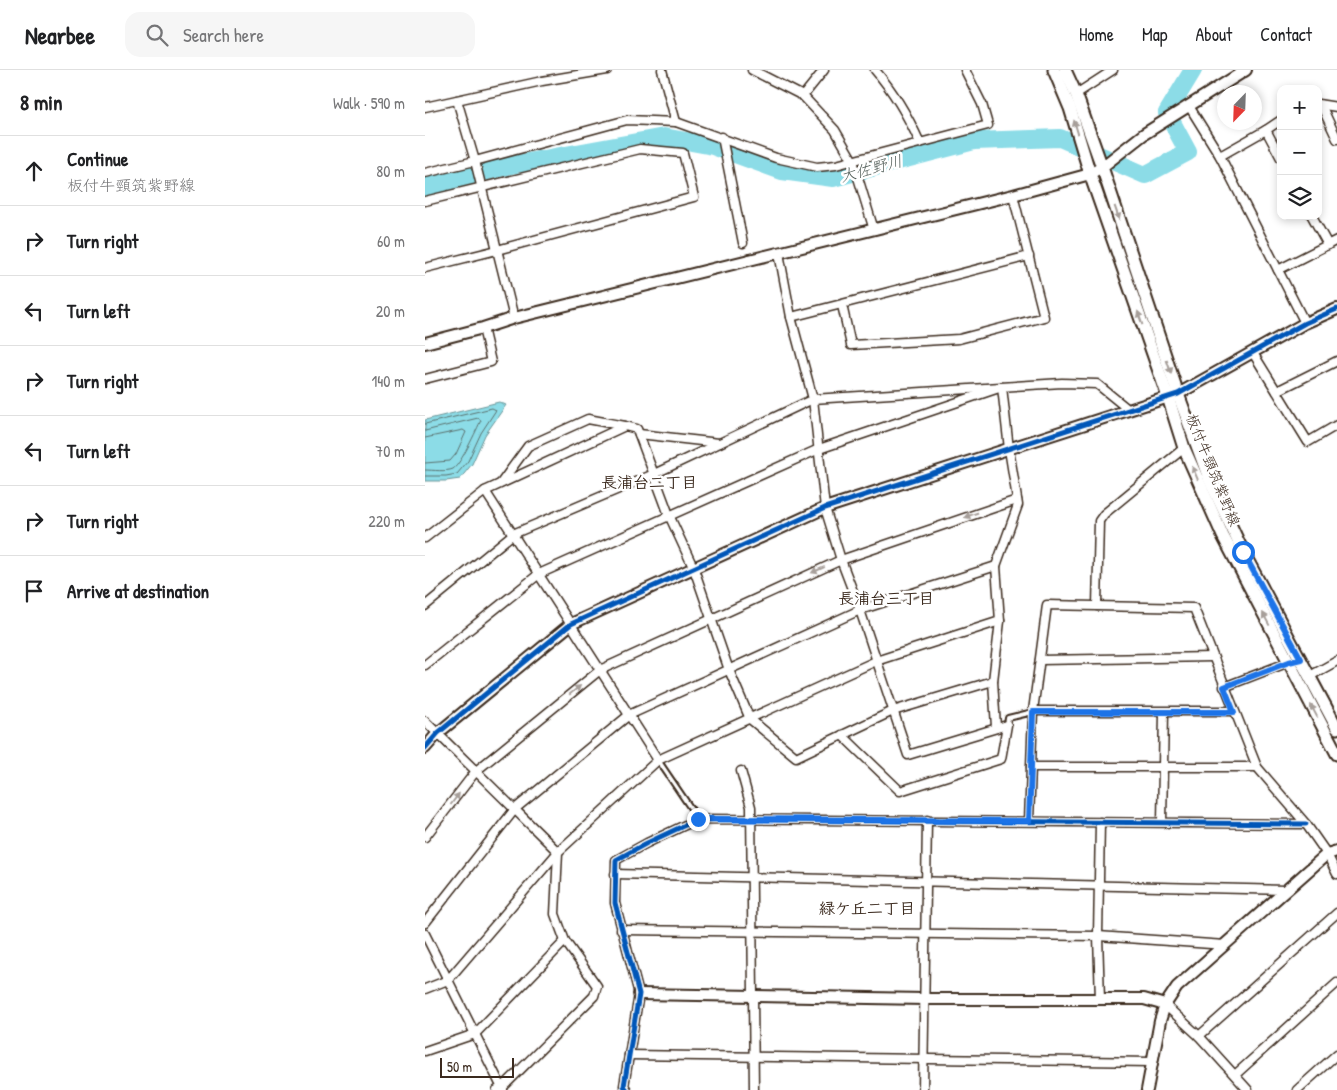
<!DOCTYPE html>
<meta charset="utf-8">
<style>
:root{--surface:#fff;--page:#f6f6f6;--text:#202124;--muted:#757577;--line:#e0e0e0}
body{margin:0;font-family:"Patrick Hand","Klee One",sans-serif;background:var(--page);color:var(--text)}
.controls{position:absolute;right:15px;top:15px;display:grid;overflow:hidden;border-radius:10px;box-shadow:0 2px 8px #0003}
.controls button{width:45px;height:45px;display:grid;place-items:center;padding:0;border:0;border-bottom:1px solid var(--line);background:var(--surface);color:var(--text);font:25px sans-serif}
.compass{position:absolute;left:792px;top:15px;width:45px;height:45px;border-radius:50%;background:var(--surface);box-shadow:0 2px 8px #0003;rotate:203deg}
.scale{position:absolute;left:15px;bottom:12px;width:74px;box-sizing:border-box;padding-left:5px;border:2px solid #3b2a1e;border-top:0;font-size:14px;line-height:18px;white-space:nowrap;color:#3b2a1e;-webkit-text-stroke:4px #fff;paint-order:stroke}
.stop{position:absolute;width:15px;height:15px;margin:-11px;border:4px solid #1a73e8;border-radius:50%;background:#fff}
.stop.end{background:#1a73e8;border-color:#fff;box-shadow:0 1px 5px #0008}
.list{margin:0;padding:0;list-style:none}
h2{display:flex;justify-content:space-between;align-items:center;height:65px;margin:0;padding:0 20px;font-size:21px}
h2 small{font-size:16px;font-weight:400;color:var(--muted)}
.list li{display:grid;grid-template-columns:32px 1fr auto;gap:15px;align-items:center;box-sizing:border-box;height:70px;padding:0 20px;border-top:1px solid var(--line)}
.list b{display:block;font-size:19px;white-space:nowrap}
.list p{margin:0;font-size:16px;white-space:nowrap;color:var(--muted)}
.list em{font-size:16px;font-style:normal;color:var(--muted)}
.icon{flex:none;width:28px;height:28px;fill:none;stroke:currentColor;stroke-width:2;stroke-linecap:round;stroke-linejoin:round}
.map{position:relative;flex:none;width:912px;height:1020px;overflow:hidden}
header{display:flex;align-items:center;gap:30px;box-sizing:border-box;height:70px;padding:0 25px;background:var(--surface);border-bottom:1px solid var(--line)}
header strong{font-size:24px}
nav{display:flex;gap:28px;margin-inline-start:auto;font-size:18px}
.search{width:350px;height:45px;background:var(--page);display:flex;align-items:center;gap:12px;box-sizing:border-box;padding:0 18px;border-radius:15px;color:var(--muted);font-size:19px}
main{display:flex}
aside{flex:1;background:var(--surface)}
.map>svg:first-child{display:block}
.water{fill:#8cdce7;stroke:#6c9597}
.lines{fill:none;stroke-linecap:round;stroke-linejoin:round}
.shore{stroke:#5b716e;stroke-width:1}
.river{stroke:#8cdce7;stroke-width:18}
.service-casing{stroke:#3b2a1e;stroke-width:8}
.minor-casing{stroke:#3b2a1e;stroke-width:11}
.tertiary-casing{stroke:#3b2a1e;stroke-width:14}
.secondary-casing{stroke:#3b2a1e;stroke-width:15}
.service{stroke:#fff;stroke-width:4}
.minor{stroke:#fff;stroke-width:8}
.tertiary{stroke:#fff;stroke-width:10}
.secondary{stroke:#fff;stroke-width:11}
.cycleway-casing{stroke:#fff;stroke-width:8}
.cycleway{stroke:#0057b8;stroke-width:5}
.oneway{fill:#a79f9a}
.route{stroke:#1a73e8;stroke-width:6}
.labels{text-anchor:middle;stroke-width:5;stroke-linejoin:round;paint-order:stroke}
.street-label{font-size:15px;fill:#3b2a1e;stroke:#fff}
.water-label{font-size:16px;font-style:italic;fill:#535f5a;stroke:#fff}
.neighbourhood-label{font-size:16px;font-weight:bold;fill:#3b2a1e;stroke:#fff}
</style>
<header>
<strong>Nearbee</strong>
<div class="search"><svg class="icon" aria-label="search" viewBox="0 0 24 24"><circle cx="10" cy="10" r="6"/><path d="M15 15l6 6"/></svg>Search here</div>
<nav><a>Home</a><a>Map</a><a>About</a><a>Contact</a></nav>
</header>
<main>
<aside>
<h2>8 min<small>Walk · 590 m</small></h2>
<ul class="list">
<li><svg class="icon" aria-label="ahead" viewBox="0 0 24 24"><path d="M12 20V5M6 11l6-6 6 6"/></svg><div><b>Continue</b><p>板付牛頸筑紫野線</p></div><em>80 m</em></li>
<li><svg class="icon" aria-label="right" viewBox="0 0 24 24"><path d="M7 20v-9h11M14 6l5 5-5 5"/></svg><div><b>Turn right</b></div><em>60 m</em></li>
<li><svg class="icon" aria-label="left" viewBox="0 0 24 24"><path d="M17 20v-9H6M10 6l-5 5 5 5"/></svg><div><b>Turn left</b></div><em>20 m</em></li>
<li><svg class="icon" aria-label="right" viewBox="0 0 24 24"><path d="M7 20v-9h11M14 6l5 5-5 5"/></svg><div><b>Turn right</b></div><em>140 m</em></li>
<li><svg class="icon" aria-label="left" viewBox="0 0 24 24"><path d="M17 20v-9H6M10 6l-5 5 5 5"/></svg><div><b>Turn left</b></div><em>70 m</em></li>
<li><svg class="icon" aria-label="right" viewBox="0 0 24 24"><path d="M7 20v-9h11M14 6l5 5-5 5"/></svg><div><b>Turn right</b></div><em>220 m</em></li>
<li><svg class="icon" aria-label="arrive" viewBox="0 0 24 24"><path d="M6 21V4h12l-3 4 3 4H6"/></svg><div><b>Arrive at destination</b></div></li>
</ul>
</aside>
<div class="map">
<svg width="912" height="1020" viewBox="0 0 912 1020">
<rect width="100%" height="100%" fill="#fff"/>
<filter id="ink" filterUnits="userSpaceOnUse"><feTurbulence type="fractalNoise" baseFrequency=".02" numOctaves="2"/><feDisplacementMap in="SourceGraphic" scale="10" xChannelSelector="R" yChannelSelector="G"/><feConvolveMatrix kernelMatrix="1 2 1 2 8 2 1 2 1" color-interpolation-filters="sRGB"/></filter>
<g filter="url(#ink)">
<!-- water -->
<polygon class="water" points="74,332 81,335 60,365 47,394 35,409 21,411 0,411 0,350"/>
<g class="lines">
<!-- shore -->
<g class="shore">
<polyline points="0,354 67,338 71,340 56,363 43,391 32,404 21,406 0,406"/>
<path d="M0,361L53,348L56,350C52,359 36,394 28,399C21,402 8,400 0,400"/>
<polyline points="0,368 38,360 41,362 31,384 25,391 0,393"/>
</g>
<!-- river -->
<polyline class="river" points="0,117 86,95 239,67 288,76 357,101 408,108 549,71 635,68 720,105 763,82 742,43 768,0"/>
<!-- service casing -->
<g class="service-casing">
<g id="service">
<polyline points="582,655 583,648 608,642"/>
<polyline points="233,690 273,749"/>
</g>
</g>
<!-- minor casing -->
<g class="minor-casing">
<g id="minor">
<polyline points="237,0 251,52"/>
<polyline points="327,0 378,26 410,60 428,91 449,160"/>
<path d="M450,0C469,22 483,46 495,73"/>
<polyline points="651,24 688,0"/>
<polyline points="378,26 399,0"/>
<polyline points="32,30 50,91 89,248"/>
<polyline points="893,34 912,37"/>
<polyline points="896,35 912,69"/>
<polyline points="764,36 795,86 880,253"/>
<polyline points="0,37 117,11 182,0"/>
<polyline points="841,60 856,88"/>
<polyline points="297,67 318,173"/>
<polyline points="795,86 841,60 856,50"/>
<polyline points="0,103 50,91 202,50 251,52 351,88 392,97 411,95 563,55 557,34 540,0"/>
<polyline points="0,131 215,79 258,83 269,127 72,180 0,198"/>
<polyline points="887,146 903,175"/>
<polyline points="354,183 366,247 388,329 400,438 416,490 435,540 483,685 582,655 576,689 475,721 417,665"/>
<polyline points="853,200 912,170"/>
<polyline points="417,235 426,275 534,269 619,247 588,125"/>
<polyline points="366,247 604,186"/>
<polyline points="828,283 883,372 912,355"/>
<polyline points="0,309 66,292 58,258"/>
<polyline points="852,321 912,291"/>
<polyline points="214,364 294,373"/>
<polyline points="76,413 103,376 163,349 200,356"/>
<polyline points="60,421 233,690"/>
<polyline points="0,468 60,421 200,356 212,359 244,445 269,499 304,600 325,649 371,687 468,641 568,611"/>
<polyline points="0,536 88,464 229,404 388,329 637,313 672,314 704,340"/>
<polyline points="672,536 674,451 679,444 759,378"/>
<polyline points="615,590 788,587"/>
<polyline points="0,595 114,504 394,379 577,317 584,379 593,435 571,496 575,551 568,611 571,657"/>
<polyline points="885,606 912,591"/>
<polyline points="799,617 864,592 876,589"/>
<polyline points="608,641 809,641"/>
<polyline points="0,651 133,782 130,844 140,871 172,916 169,926 77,1018 72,1020"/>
<polyline points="606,697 832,697"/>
<polyline points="316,701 326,737 329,1020"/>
<polyline points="604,751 608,641 622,535 769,538 832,697 881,754 902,784 912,804"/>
<polyline points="737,752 739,642"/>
<polyline points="0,767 51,701 175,600 416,490 592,430"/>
<polyline points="190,804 861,820"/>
<polyline points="0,853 90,739 204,645 435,540 571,496"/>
<polyline points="196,860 673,866 800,875"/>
<polyline points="0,864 78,1020"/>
<polyline points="0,919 23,910 133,782 233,690 451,591 575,551"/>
<polyline points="675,930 673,866 675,752"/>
<polyline points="740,935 774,966 823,1020"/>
<polyline points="774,966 912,843"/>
<polyline points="0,981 50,964 140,871"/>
<polyline points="204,985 727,992"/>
<polyline points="810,1005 912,913"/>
<polyline points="202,1020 199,1016 214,924 190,833 191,790 222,773 273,749 881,754"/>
<polyline points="498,1020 502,750"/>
<polyline points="872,1020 912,984"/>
</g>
</g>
<!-- tertiary casing -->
<g class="tertiary-casing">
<g id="tertiary">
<polyline points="0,273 58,258 89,248 588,125 665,104 677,97 719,64 821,0"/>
<polyline points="0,678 13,663 146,554 400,438 753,324 880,253 912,239"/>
<polyline points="214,924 500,929 719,929 740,935"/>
<polyline points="722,1020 735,951 740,935 752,917 902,784 912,781"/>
</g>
</g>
<!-- secondary casing -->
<g class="secondary-casing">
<g id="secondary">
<polyline points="629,0 645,38 665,104 743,327 759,378 798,466 912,684"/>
<polyline points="640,0 651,24 677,97 753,324 785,411 818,482 912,658"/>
</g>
</g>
<!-- service -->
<use href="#service" class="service"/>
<!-- minor -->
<use href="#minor" class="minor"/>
<!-- tertiary -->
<use href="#tertiary" class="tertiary"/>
<!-- secondary -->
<use href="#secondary" class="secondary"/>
<!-- cycleway casing -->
<g class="cycleway-casing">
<g id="cycleway">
<polyline points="0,678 13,663 146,554 400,438 753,324 880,253 912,239"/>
<polyline points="202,1020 199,1016 214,924 190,833 191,790 222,773 273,749 881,754"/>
</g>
</g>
<!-- cycleway -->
<use href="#cycleway" class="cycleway"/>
</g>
<!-- one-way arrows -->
<defs><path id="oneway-solid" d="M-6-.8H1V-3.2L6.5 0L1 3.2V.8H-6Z" transform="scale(1.25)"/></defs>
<g class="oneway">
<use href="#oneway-solid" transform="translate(651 57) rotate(-107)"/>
<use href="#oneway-solid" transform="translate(692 143) rotate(71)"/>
<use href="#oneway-solid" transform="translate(715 248) rotate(-109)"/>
<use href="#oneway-solid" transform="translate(744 297) rotate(71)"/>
<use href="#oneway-solid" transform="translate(770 403) rotate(-113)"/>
<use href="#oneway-solid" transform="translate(546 445) rotate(161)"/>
<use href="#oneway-solid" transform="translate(393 500) rotate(156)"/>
<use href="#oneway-solid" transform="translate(841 549) rotate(-118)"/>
<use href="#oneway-solid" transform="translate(150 620) rotate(-39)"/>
<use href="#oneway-solid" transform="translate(889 641) rotate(-118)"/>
<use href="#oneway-solid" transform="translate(30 729) rotate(-53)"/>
</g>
</g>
<g class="lines" filter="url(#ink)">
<!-- route -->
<polyline class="route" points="273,749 604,751 608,642 809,642 799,617 864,592 876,589 818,482"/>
</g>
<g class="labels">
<!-- street labels -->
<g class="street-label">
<text transform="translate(788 400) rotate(68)" y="5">板付牛頸筑紫野線</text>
</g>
<!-- water labels -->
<g class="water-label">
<text transform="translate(446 98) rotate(-15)" y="6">大佐野川</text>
</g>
<!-- neighbourhood labels -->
<g class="neighbourhood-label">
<text x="224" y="418">長浦台二丁目</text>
<text x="461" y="534">長浦台三丁目</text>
<text x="442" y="844">緑ケ丘二丁目</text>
</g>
</g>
</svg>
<div class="controls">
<button>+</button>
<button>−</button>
<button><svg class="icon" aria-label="layers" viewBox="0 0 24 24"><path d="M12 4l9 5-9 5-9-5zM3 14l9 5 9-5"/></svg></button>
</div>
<svg class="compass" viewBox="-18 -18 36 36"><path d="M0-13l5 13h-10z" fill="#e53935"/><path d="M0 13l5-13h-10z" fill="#757577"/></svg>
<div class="scale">50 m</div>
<div class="stop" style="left:818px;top:482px"></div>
<div class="stop end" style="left:273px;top:749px"></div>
</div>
</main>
